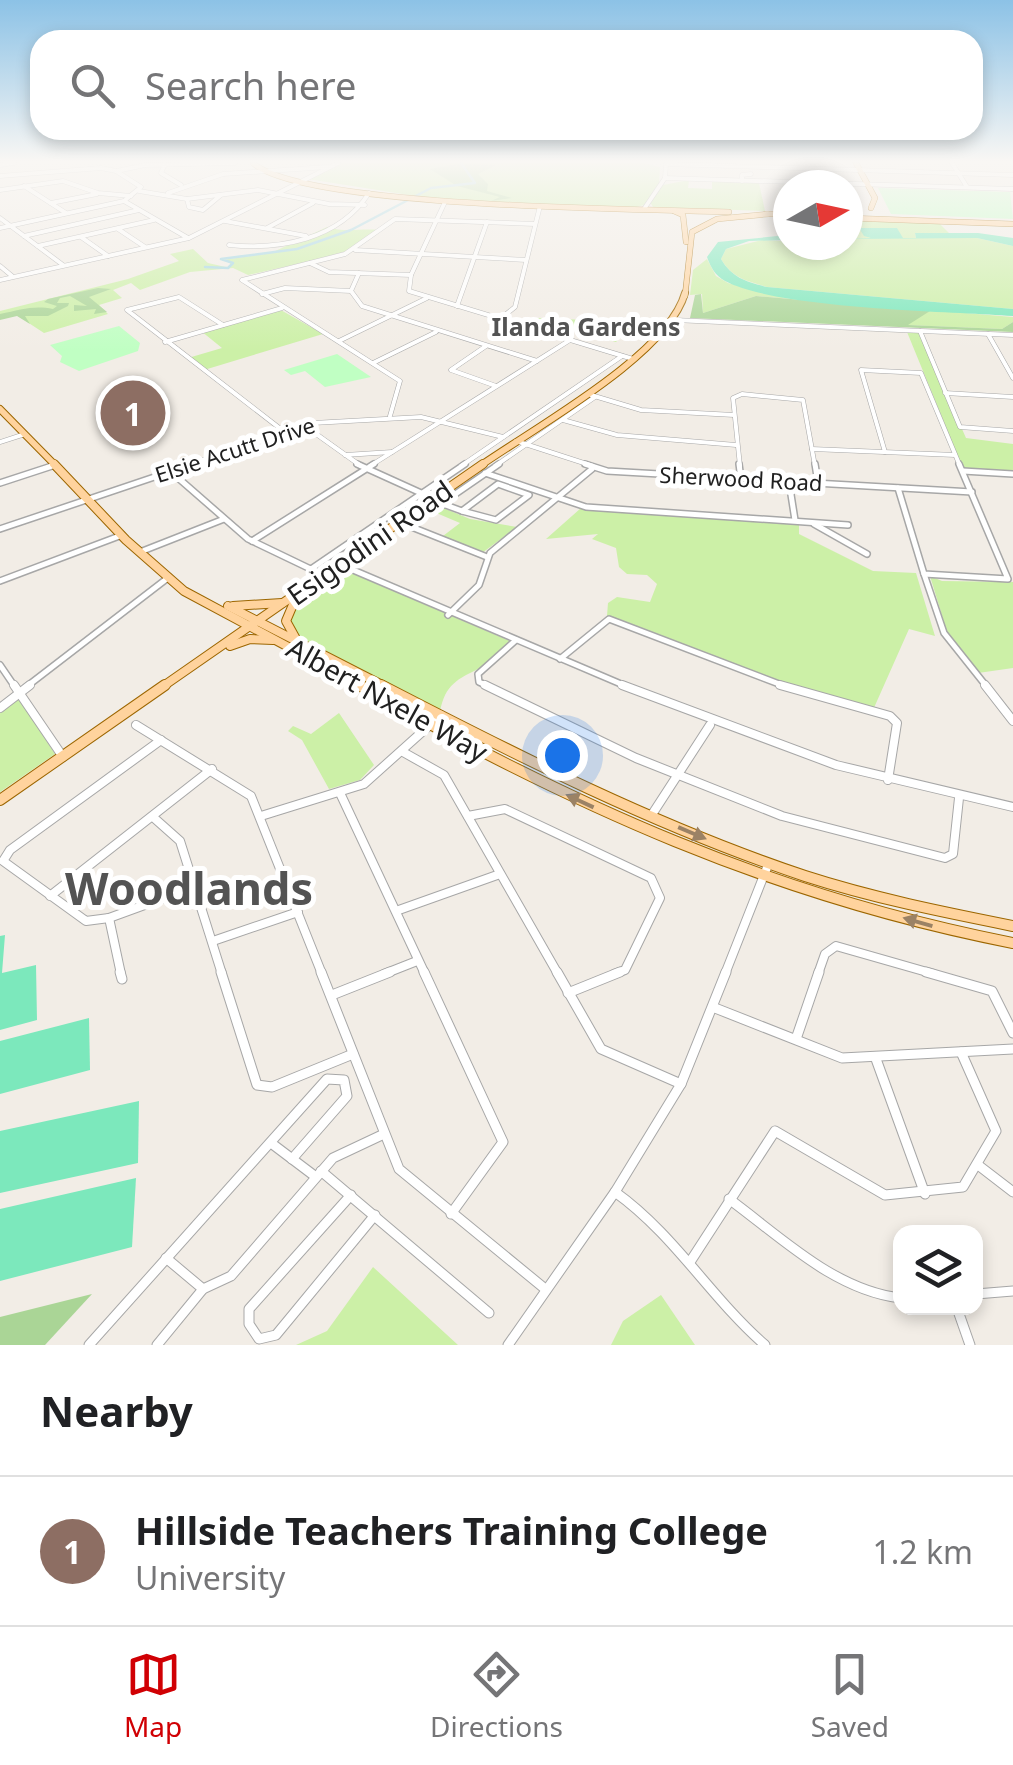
<!DOCTYPE html>
<style>
:root{--surface:#fff;--page:#f2f2f2;--text:#202124;--muted:#757577;--line:#e0e0e0;--accent:#d00004}
body{margin:0;font-family:"Noto Sans",sans-serif;background:var(--page);color:var(--text)}
.controls{position:absolute;right:30px;bottom:30px;display:grid;overflow:hidden;border-radius:20px;box-shadow:0 5px 15px #0003}
.controls button{width:90px;height:90px;display:grid;place-items:center;padding:0;border:0;border-bottom:2px solid var(--line);background:var(--surface);color:var(--text);font:50px sans-serif}
.compass{position:absolute;left:773px;top:170px;width:90px;height:90px;border-radius:50%;background:var(--surface);box-shadow:0 5px 15px #0003;rotate:81deg}
.you{position:absolute;left:562px;top:755px;width:35px;height:35px;margin:-25px;border:8px solid #fff;border-radius:50%;background:#1a73e8;box-shadow:0 0 0 15px #1a73e833}
.badge{display:grid;place-items:center;width:65px;height:65px;border-radius:50%;background:var(--accent);color:#fff;font-size:32px;font-weight:700}
.pin{position:absolute;translate:-50% -50%;border:5px solid #fff;box-shadow:0 2px 10px #0006}
.list{margin:0;padding:0;list-style:none}
h2{display:flex;justify-content:space-between;align-items:center;height:130px;margin:0;padding:0 40px;font-size:42px}
h2 small{font-size:32px;font-weight:400;color:var(--muted)}
.list li{display:grid;grid-template-columns:65px 1fr auto;gap:30px;align-items:center;box-sizing:border-box;height:150px;padding:0 40px;border-top:2px solid var(--line)}
.list b{display:block;font-size:38px;white-space:nowrap}
.list p{margin:0;font-size:32px;white-space:nowrap;color:var(--muted)}
.list em{font-size:32px;font-style:normal;color:var(--muted)}
.icon{flex:none;width:55px;height:55px;fill:none;stroke:currentColor;stroke-width:2;stroke-linecap:round;stroke-linejoin:round}
.map{position:relative;flex:none;width:1013px;height:1345px;overflow:hidden}
.search{position:absolute;background:var(--surface);box-shadow:0 5px 15px #0003;left:30px;right:30px;top:30px;height:110px;display:flex;align-items:center;gap:25px;box-sizing:border-box;padding:0 35px;border-radius:30px;color:var(--muted);font-size:38px}
.sheet{height:280px;background:var(--surface)}
nav{display:flex;justify-content:space-around;align-items:center;box-sizing:border-box;height:140px;border-top:2px solid var(--line);background:var(--surface);font-size:28px;color:var(--muted)}
nav a{display:grid;justify-items:center;gap:5px}
nav .on{color:var(--accent)}
.map>svg:first-child{display:block}
.grass{fill:#ccf0a7}
.forest{fill:#aad596}
.park{fill:#c0ffc3}
.pitch{fill:#7ce8bc}
.lines{fill:none;stroke-linecap:round;stroke-linejoin:round}
.stream{stroke:#a2d6e3;stroke-width:2.5}
.minor-far3-casing{stroke:#a7a7a7;stroke-width:5}
.minor-far2-casing{stroke:#a7a7a7;stroke-width:8}
.minor-far1-casing{stroke:#a7a7a7;stroke-width:10}
.minor-casing{stroke:#a7a7a7;stroke-width:11}
.major-far3-casing{stroke:#9c6600;stroke-width:6}
.major-far2-casing{stroke:#9c6600;stroke-width:8}
.major-far1-casing{stroke:#9c6600;stroke-width:10}
.major-casing{stroke:#9c6600;stroke-width:12}
.minor-far3{stroke:#fff;stroke-width:4}
.minor-far2{stroke:#fff;stroke-width:5}
.minor-far1{stroke:#fff;stroke-width:8}
.minor{stroke:#fff;stroke-width:9}
.major-far3{stroke:#ffd39d;stroke-width:5}
.major-far2{stroke:#ffd39d;stroke-width:6}
.major-far1{stroke:#ffd39d;stroke-width:8}
.major{stroke:#ffd39d;stroke-width:10}
.oneway{fill:#9b8265}
.labels{text-anchor:middle;stroke-width:10;stroke-linejoin:round;paint-order:stroke}
.far-street-label{font-size:22px;fill:#202020;stroke:#fff}
.far-neighbourhood-label{font-size:25px;font-weight:bold;fill:#535353;stroke:#fff}
.street-label{font-size:28px;fill:#202020;stroke:#fff}
.near-district-label{font-size:45px;font-weight:bold;fill:#535353;stroke:#fff}
</style>
<div class="map">
<svg width="1013" height="1345" viewBox="0 0 1013 1345">
<rect width="100%" height="100%" fill="#f2ede6"/>
<!-- grass -->
<g class="grass">
<polygon points="340,163 644,163 660,167 659,185 644,205 633,208 434,199 308,179"/>
<polygon points="689,180 688,188 712,189 712,181 759,183 765,211 653,207 650,202 663,185"/>
<path d="M848,218L939,223L949,233H915L916,238H977L1013,246V309L767,287C747,281 732,278 721,259L726,249L762,240L848,245Z"/>
<path d="M327,227C346,233 360,228 379,230L353,249L328,257L248,275L233,268L190,272L140,290L131,283L113,290L122,298L99,305L108,314L44,333L18,316H0V311L128,279L179,261L170,254L193,249L208,263L230,268V261L222,260L271,253Z"/>
<polygon points="707,259 716,276 728,283 786,298 1013,317 1013,322 1002,329 906,325 929,311 756,296 703,313 702,294 690,295 693,270"/>
<polygon points="279,309 323,334 204,370 188,358 222,348 201,331"/>
<polygon points="539,318 634,322 616,342 535,319"/>
<polygon points="907,332 919,332 966,438 1013,444 1013,473 964,471"/>
<polygon points="441,507 470,519 517,527 482,553 443,536 460,523 434,512"/>
<polygon points="581,508 799,522 799,534 873,571 916,573 935,636 909,629 873,710 827,700 706,657 607,616 608,603 617,597 650,602 657,584 647,575 627,574 619,567 616,548 592,539 598,534 546,539"/>
<path d="M340,568L510,641C501,649 490,662 480,668C458,679 445,684 440,712L297,636L289,620L297,601Z"/>
<polygon points="930,576 942,581 1013,582 1013,668 978,673 947,632"/>
<polygon points="19,698 55,754 0,792 0,711"/>
<polygon points="339,713 374,765 360,780 329,789 302,740 288,731 293,726 311,734"/>
<polygon points="373,1267 458,1345 296,1345 327,1331"/>
<polygon points="661,1295 695,1345 611,1345 623,1321"/>
</g>
<!-- forest -->
<g class="forest">
<polygon points="457,164 496,165 478,174 488,184 487,191 512,198 491,201 500,197 457,186 430,169"/>
<path d="M98,288L111,289L89,297L107,312L94,314L96,309L74,311V305L87,306L70,296L60,298L57,303H69L68,306L48,316H25L30,324L17,316L0,320V314C21,310 33,305 53,309L57,306L44,302L48,299Z"/>
<polygon points="701,294 703,313 756,296 930,311 908,325 1002,329 1013,322 1013,332 690,318 695,295"/>
<polygon points="92,1294 45,1345 0,1345 0,1317"/>
</g>
<!-- park -->
<g class="park">
<polygon points="878,188 1010,192 1013,219 891,214"/>
<polygon points="119,326 140,343 138,351 79,371 60,362 62,356 50,345"/>
<polygon points="337,354 371,377 325,387 305,371 291,375 284,370"/>
</g>
<!-- pitch -->
<g class="pitch">
<polygon points="859,228 897,228 903,238 916,238 915,233 978,233 1013,238 1013,246 977,238 848,239 871,238 864,236"/>
<path d="M788,235V240L749,241L726,249L721,259C732,278 747,282 767,287L1013,309V316C946,311 778,309 725,281C715,275 711,268 707,257L718,242Z"/>
<polygon points="5,935 2,973 36,965 37,1020 0,1030 0,936"/>
<polygon points="89,1018 90,1070 0,1094 0,1041"/>
<polygon points="139,1101 138,1163 0,1193 0,1131"/>
<polygon points="136,1178 132,1247 0,1281 0,1209"/>
</g>
<g class="lines">
<!-- stream -->
<polyline class="stream" points="205,267 228,268 233,263 221,259 297,249 351,230 431,188 475,183 461,163"/>
<!-- minor-far3 casing -->
<g class="minor-far3-casing">
<g id="minor-far3">
<polyline points="952,163 967,187"/>
<polyline points="165,164 161,173 181,185"/>
<polyline points="666,164 1013,175"/>
<polyline points="0,165 14,163"/>
<polyline points="117,171 145,165 235,163"/>
<polyline points="0,176 101,168 116,171 141,187 124,201 0,228"/>
<polyline points="665,178 1013,189"/>
<polyline points="742,181 742,175 751,174"/>
<polyline points="24,186 66,213"/>
<polyline points="0,190 63,181 98,193 131,196"/>
<polyline points="139,191 187,199 258,190 329,204 365,205"/>
<polyline points="168,193 223,174 327,167"/>
<polyline points="187,199 189,207 203,210 221,195"/>
<polyline points="124,201 188,238"/>
<polyline points="445,202 411,275 409,291 633,359"/>
<polyline points="51,203 97,194"/>
<polyline points="644,209 665,178 666,164"/>
<polyline points="0,218 63,265"/>
<polyline points="225,221 306,236"/>
<polyline points="267,228 313,203"/>
<polyline points="118,229 145,247"/>
<polyline points="24,236 139,210"/>
<polyline points="81,237 108,256"/>
<path d="M229,245C279,250 339,240 369,193"/>
<polyline points="38,246 154,220"/>
<polyline points="355,250 526,260"/>
<polyline points="310,263 329,272 411,275"/>
<polyline points="0,266 12,276"/>
<polyline points="359,273 351,291 362,306 537,361"/>
<polyline points="0,280 189,238 338,163"/>
<polyline points="262,294 285,288 351,291"/>
<polyline points="457,306 487,222"/>
<polyline points="500,319 515,307 540,206"/>
<polyline points="674,320 1013,335"/>
<polyline points="223,325 179,297 127,310 282,430"/>
<polyline points="920,331 960,427 1013,431"/>
<polyline points="988,334 1013,378"/>
<polyline points="339,341 427,298"/>
<polyline points="165,342 282,308"/>
<polyline points="486,346 451,370 496,386"/>
<polyline points="373,363 436,332"/>
<polyline points="945,393 1013,397"/>
<polyline points="591,395 641,410 734,415"/>
<polyline points="390,416 400,381 242,280 345,254 395,219 535,224"/>
<polyline points="563,420 617,435 736,445"/>
<polyline points="305,426 361,466"/>
<polyline points="516,441 593,466"/>
<polyline points="0,442 25,434"/>
<polyline points="812,449 955,455"/>
<polyline points="885,452 861,370 921,373 960,466"/>
<polyline points="345,455 392,452"/>
<polyline points="51,466 55,465"/>
<polyline points="185,466 313,423 421,417 503,437"/>
<polyline points="370,466 570,340"/>
<polyline points="461,466 622,356"/>
<polyline points="495,466 595,397"/>
<polyline points="740,466 733,398 742,394 803,400 815,466"/>
</g>
</g>
<!-- minor-far2 casing -->
<g class="minor-far2-casing">
<g id="minor-far2">
<polyline points="357,464 421,493"/>
<polyline points="585,464 607,471 972,492"/>
<polyline points="739,464 741,479"/>
<polyline points="815,464 818,483"/>
<polyline points="169,470 248,539 323,575"/>
<polyline points="963,471 1013,474"/>
<polyline points="485,473 586,507 848,525"/>
<polyline points="789,482 795,520"/>
<polyline points="0,483 55,465"/>
<polygon points="498,484 529,495 496,520 462,511"/>
<polyline points="898,488 924,574 1008,579 959,464"/>
<polyline points="443,504 462,511"/>
<polyline points="399,522 487,557"/>
<polyline points="814,524 867,554"/>
<polyline points="409,526 499,464"/>
<polyline points="0,529 193,464"/>
<polyline points="252,541 374,464"/>
<polyline points="140,552 224,519"/>
<polyline points="339,564 628,687"/>
<polyline points="311,569 465,464"/>
<polyline points="924,574 944,633 987,687"/>
<polyline points="0,581 122,535"/>
<polyline points="448,615 479,585 490,553 592,469"/>
<polyline points="560,659 609,619 787,687"/>
<polyline points="0,665 15,687"/>
<polyline points="26,687 169,577"/>
<polyline points="490,687 479,682 478,674 516,640"/>
</g>
</g>
<!-- minor-far1 casing -->
<g class="minor-far1-casing">
<g id="minor-far1">
<polyline points="14,685 63,757"/>
<polyline points="485,685 636,758 782,816 945,858 953,854 959,798"/>
<polyline points="622,685 836,765 1013,807"/>
<polyline points="780,685 890,716 897,723 888,780"/>
<polyline points="985,685 1013,721"/>
<polyline points="0,708 30,685"/>
<polyline points="136,725 251,796 322,974"/>
<polyline points="161,740 10,850 3,861 86,921 109,918 194,887"/>
<polyline points="403,752 444,775 558,974"/>
<polyline points="340,793 425,974"/>
<polyline points="261,816 364,784 441,715"/>
<polyline points="468,816 505,809 651,878 660,898 625,970 614,974"/>
<polyline points="651,816 710,725"/>
<polyline points="153,817 180,841 222,974"/>
<polyline points="50,896 212,769"/>
<polyline points="396,911 500,874"/>
<polyline points="109,918 121,974"/>
<polyline points="213,941 298,912"/>
<polyline points="384,974 417,961"/>
<polyline points="725,974 768,865"/>
<polyline points="818,974 825,954 836,946 934,974"/>
</g>
</g>
<!-- minor casing -->
<g class="minor-casing">
<g id="minor">
<polyline points="120,972 122,979"/>
<polyline points="221,972 257,1085 272,1087 353,1054"/>
<polyline points="321,972 399,1169 544,1288"/>
<polyline points="424,972 503,1142 451,1214"/>
<polyline points="557,972 601,1049 681,1084"/>
<polyline points="926,972 992,991 1013,1033"/>
<polyline points="568,993 620,972"/>
<polyline points="332,995 390,972"/>
<polyline points="715,1008 842,1058 1013,1049"/>
<polyline points="796,1039 819,972"/>
<polyline points="876,1059 925,1194"/>
<polyline points="271,1143 316,1177"/>
<polyline points="978,1165 1013,1192"/>
<polyline points="321,1171 489,1313"/>
<path d="M615,1192C674,1234 711,1298 765,1345"/>
<polyline points="351,1195 249,1309 249,1324 259,1339 276,1335 375,1215"/>
<path d="M729,1199C781,1237 834,1290 900,1298"/>
<polyline points="166,1258 203,1289"/>
<polyline points="690,1262 775,1131 885,1195 963,1187 996,1131 961,1052"/>
<polyline points="976,1294 1013,1291"/>
<polyline points="957,1308 970,1345"/>
<polyline points="89,1345 327,1079 344,1080 347,1096 292,1159"/>
<polyline points="157,1345 203,1289 231,1276 333,1158 384,1134"/>
<polyline points="508,1345 615,1192 681,1084 726,972"/>
</g>
</g>
<!-- major-far3 casing -->
<g class="major-far3-casing">
<g id="major-far3">
<path d="M253,163C303,208 646,209 729,212"/>
<polyline points="856,163 875,198 871,208"/>
<polyline points="674,211 683,215 686,242"/>
<polyline points="766,214 788,214"/>
<polyline points="848,218 1013,224"/>
<polyline points="685,296 692,232 717,219 768,214"/>
</g>
</g>
<!-- major-far2 casing -->
<g class="major-far2-casing">
<g id="major-far2">
<polyline points="0,409 56,466"/>
<path d="M480,466C534,428 668,355 685,293"/>
</g>
</g>
<!-- major-far1 casing -->
<g class="major-far1-casing">
<g id="major-far1">
<polyline points="54,464 126,540 184,591 363,687"/>
<polyline points="295,600 286,621 296,639"/>
<polyline points="228,606 386,687"/>
<polyline points="233,606 282,603"/>
<polyline points="230,646 250,639 273,640"/>
<polyline points="162,687 483,464"/>
</g>
</g>
<!-- major casing -->
<g class="major-casing">
<g id="major">
<path d="M359,685C572,805 772,896 1013,943"/>
<path d="M381,685C518,756 658,827 805,876C873,898 943,912 1013,926"/>
<polyline points="0,800 165,685"/>
</g>
</g>
<!-- minor-far3 -->
<use href="#minor-far3" class="minor-far3"/>
<!-- minor-far2 -->
<use href="#minor-far2" class="minor-far2"/>
<!-- minor-far1 -->
<use href="#minor-far1" class="minor-far1"/>
<!-- minor -->
<use href="#minor" class="minor"/>
<!-- major-far3 -->
<use href="#major-far3" class="major-far3"/>
<!-- major-far2 -->
<use href="#major-far2" class="major-far2"/>
<!-- major-far1 -->
<use href="#major-far1" class="major-far1"/>
<!-- major -->
<use href="#major" class="major"/>
</g>
<!-- one-way arrows -->
<defs><path id="oneway-solid" d="M-6-.8H1V-3.2L6.5 0L1 3.2V.8H-6Z" transform="scale(2.5)"/></defs>
<g class="oneway">
<use href="#oneway-solid" transform="translate(580 801) rotate(-155)"/>
<use href="#oneway-solid" transform="translate(692 833) rotate(23)"/>
<use href="#oneway-solid" transform="translate(918 922) rotate(-164)"/>
</g>
<!-- sky -->
<linearGradient id="sky" x2="0" y2="1"><stop stop-color="#8cc2e6"/><stop offset="0.46" stop-color="#f9f7f4"/><stop offset="1" stop-color="#f9f7f4" stop-opacity="0"/></linearGradient>
<rect width="1013" height="351" fill="url(#sky)"/>
<g class="labels">
<!-- far-street labels -->
<g class="far-street-label">
<text transform="translate(235 450) rotate(-18)" y="8">Elsie Acutt Drive</text>
<text transform="translate(741 479) rotate(3)" y="8">Sherwood Road</text>
</g>
<!-- far-neighbourhood labels -->
<g class="far-neighbourhood-label">
<text x="586" y="336">Ilanda Gardens</text>
</g>
<!-- street labels -->
<g class="street-label">
<text transform="translate(370 543) rotate(-35)" y="10">Esigodini Road</text>
<text transform="translate(387 700) rotate(29)" y="10">Albert Nxele Way</text>
</g>
<!-- near-district labels -->
<g class="near-district-label">
<text x="189" y="905">Woodlands</text>
</g>
</g>
</svg>
<div class="controls">
<button><svg class="icon" aria-label="layers" viewBox="0 0 24 24"><path d="M12 4l9 5-9 5-9-5zM3 14l9 5 9-5"/></svg></button>
</div>
<svg class="compass" viewBox="-18 -18 36 36"><path d="M0-13l5 13h-10z" fill="#e53935"/><path d="M0 13l5-13h-10z" fill="#757577"/></svg>
<div class="you"></div>
<div class="pin badge" style="left:133px;top:413px;background:#8d6e63">1</div>
<div class="search"><svg class="icon" aria-label="search" viewBox="0 0 24 24"><circle cx="10" cy="10" r="6"/><path d="M15 15l6 6"/></svg>Search here</div>
</div>
<section class="sheet">
<h2>Nearby<small></small></h2>
<ul class="list">
<li><span class="badge" style="background:#8d6e63">1</span><div><b>Hillside Teachers Training College</b><p>University</p></div><em>1.2 km</em></li>
</ul>
</section>
<nav>
<a class="on"><svg class="icon" aria-label="map" viewBox="0 0 24 24"><path d="M3 6l6-2 6 2 6-2v14l-6 2-6-2-6 2zM9 4v14M15 6v14"/></svg>Map</a>
<a><svg class="icon" aria-label="directions" viewBox="0 0 24 24"><path d="M12 3l9 9-9 9-9-9zM9 14v-3h6M13 9l2 2-2 2"/></svg>Directions</a>
<a><svg class="icon" aria-label="saved" viewBox="0 0 24 24"><path d="M7 4h10v16l-5-4-5 4z"/></svg>Saved</a>
</nav>
